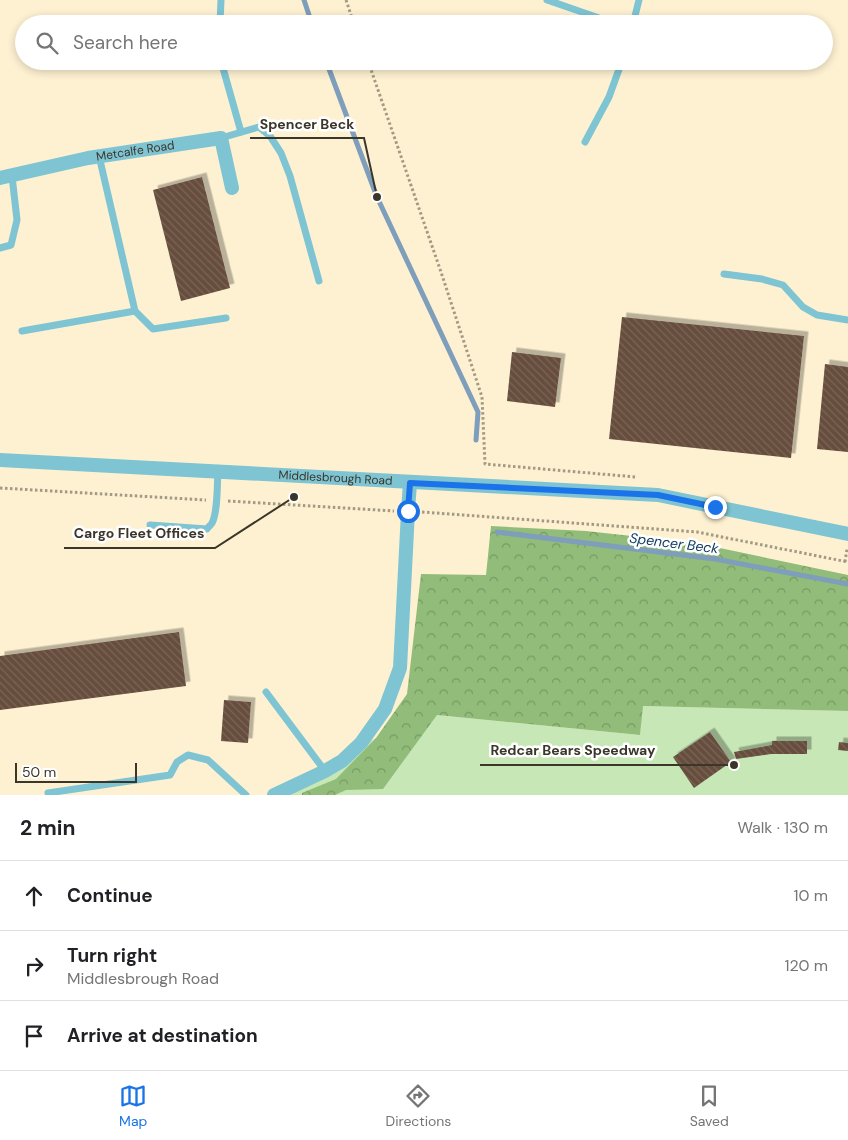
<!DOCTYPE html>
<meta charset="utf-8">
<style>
:root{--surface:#fff;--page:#f6f6f6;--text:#202124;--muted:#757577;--line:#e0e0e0;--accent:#1a73e8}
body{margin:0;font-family:"DM Sans",sans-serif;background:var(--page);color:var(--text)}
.scale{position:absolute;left:15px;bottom:12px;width:122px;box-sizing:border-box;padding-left:5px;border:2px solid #3b362a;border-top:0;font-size:14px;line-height:18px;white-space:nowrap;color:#3b362a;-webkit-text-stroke:4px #fff;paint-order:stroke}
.stop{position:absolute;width:15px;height:15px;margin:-11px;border:4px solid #1a73e8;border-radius:50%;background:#fff}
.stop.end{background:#1a73e8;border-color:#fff;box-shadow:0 1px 5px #0008}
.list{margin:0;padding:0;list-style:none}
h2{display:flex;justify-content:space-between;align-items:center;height:65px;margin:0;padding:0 20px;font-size:21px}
h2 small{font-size:16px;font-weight:400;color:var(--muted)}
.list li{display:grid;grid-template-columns:32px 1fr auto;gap:15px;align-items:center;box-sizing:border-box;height:70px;padding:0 20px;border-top:1px solid var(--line)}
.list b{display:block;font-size:19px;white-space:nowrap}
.list p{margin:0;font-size:16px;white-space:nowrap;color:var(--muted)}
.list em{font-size:16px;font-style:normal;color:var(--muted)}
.icon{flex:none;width:28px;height:28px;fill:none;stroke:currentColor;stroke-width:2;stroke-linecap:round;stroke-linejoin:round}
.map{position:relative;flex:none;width:848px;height:795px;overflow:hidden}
.search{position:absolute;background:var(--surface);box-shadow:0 2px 8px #0003;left:15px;right:15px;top:15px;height:55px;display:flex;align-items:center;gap:12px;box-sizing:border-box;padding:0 18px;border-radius:28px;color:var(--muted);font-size:19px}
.sheet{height:275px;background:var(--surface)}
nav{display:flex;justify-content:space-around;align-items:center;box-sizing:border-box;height:70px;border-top:1px solid var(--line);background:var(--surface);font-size:14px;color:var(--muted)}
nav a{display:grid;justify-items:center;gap:2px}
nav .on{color:var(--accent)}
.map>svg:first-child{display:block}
.grass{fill:#c7e8b6}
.forest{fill:url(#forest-crowns)}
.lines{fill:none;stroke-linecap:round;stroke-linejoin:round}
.stream{stroke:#7e9ebb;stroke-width:5}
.building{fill:url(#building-back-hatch);filter:url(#shadow)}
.path{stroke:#a39a84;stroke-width:3;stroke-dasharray:2.5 2.5;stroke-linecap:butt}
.lane{stroke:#7ec4d3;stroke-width:7}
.street{stroke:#7ec4d3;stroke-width:14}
.route{stroke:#1a73e8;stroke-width:6}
.labels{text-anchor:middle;stroke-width:5;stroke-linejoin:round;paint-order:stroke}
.street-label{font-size:12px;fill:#3b362a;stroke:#fff}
.water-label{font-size:14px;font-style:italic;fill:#103c61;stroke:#fff}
.leader{fill:none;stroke:#3b362a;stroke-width:2}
.callout-dot{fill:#3b362a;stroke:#fff;stroke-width:2}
.callout-label{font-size:14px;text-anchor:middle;font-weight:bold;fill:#3b362a;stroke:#fff;stroke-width:5;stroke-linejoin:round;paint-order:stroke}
</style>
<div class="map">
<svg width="848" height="795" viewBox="0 0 848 795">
<defs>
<pattern id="forest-crowns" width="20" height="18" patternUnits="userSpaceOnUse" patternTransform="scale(1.25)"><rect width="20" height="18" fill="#91bc79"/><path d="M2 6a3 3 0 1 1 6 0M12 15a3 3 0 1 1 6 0" fill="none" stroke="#789a63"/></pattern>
<pattern id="building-back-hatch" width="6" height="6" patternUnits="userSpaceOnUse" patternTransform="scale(1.25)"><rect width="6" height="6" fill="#664d3d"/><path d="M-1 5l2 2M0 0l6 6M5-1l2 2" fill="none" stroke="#796557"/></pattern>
<filter id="shadow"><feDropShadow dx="4.5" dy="-4.5" stdDeviation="0" flood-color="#0004"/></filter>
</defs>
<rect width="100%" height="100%" fill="#fef1d2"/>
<!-- grass -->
<polygon class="grass" points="642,706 848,711 848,795 274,795 406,721 437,715 640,735"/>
<!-- forest -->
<polygon class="forest" points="491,526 586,531 696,543 848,575 848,711 643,706 640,735 437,715 383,789 346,790 335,795 302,795 302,793 336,779 376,738 407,694 421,574 486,575"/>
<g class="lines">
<!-- stream -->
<g class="stream">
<polyline points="304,0 312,24"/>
<polyline points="326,61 377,197 478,412 476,440"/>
<polyline points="497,532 715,559 848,584"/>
</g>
</g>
<!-- building -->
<g class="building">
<polygon points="202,177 230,288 181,301 153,190"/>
<polygon points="622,317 804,336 791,458 609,439"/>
<polygon points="512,352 561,358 555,407 507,401"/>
<polygon points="825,364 848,367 848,452 817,449"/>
<polygon points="179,632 186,686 0,710 0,656"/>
<polygon points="224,700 251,702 248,743 221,741"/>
<polygon points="710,732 731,762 694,788 673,757"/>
<polygon points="772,741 807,741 807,754 771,754 736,759 734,752 772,745"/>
<polygon points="839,742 848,743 848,751 838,750"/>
</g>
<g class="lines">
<!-- path -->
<g class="path">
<polyline points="346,0 354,24"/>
<polyline points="368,61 441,272 482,397 485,464 636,477"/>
<polyline points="0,488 206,500"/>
<polyline points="228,501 394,511"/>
<polyline points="422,512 697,532 848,562"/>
<polyline points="845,562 847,549"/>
</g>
<!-- lane -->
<g class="lane">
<polyline points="547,0 599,18 608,24"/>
<polyline points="220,24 221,0"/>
<polyline points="633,24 639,0"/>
<polyline points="221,61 241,132"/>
<polyline points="221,138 259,127 270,136 281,153 290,176 319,281"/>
<polyline points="585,142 609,97 622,61"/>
<polyline points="0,248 11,245 17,220 12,176"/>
<polyline points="724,274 762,279 783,285 803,307 817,315 848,320"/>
<polyline points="135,311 153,329 226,318"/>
<polyline points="22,331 135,311 99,156"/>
<path d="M150,525L207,529C208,527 211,525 212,523C218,512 217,484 218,471"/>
<polyline points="266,692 325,771"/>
<polyline points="48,793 170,775 177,762 188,755 208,760 246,795"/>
</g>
<!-- street -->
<g class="street">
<path id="s1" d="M0,178L88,158L221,138L232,188"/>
<path id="s2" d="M0,460L658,495L848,534"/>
<polyline points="274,795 325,771 342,761 361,743 385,709 400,668 408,511 410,483"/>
</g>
</g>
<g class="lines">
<!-- route -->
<polyline class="route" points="408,511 410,483 658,495 715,507"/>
</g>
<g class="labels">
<!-- street labels -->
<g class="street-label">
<text dy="4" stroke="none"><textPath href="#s1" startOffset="138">Metcalfe Road</textPath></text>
<text dy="4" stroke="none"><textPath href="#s2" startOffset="336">Middlesbrough Road</textPath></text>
</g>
<!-- water labels -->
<g class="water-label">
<text transform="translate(674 543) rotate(7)" y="5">Spencer Beck</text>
</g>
</g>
<!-- callouts -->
<path class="leader" d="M377 197L364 138H250M294 497L215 548H64M734 765L665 765H480"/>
<g class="callout-dot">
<circle cx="377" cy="197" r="5"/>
<circle cx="294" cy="497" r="5"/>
<circle cx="734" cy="765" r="5"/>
</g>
<g class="callout-label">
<text x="307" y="129">Spencer Beck</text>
<text x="139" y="538">Cargo Fleet Offices</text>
<text x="573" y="755">Redcar Bears Speedway</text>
</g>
</svg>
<div class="scale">50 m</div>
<div class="stop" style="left:408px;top:511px"></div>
<div class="stop end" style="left:715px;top:507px"></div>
<div class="search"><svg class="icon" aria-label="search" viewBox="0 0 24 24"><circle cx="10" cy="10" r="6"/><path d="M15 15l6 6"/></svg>Search here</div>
</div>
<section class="sheet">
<h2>2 min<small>Walk · 130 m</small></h2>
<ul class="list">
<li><svg class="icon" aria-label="ahead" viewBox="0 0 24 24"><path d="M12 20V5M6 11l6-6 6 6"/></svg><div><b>Continue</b></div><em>10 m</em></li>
<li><svg class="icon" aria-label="right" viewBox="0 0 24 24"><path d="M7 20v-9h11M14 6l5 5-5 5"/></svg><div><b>Turn right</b><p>Middlesbrough Road</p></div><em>120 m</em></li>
<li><svg class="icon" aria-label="arrive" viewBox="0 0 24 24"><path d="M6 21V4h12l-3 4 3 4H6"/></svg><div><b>Arrive at destination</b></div></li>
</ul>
</section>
<nav>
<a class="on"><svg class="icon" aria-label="map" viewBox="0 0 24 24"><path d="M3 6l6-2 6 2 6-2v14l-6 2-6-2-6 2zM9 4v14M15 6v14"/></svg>Map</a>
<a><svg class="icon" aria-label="directions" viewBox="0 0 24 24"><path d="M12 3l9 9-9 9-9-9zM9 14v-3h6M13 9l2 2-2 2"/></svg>Directions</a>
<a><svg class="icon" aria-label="saved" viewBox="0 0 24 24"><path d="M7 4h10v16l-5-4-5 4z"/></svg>Saved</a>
</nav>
